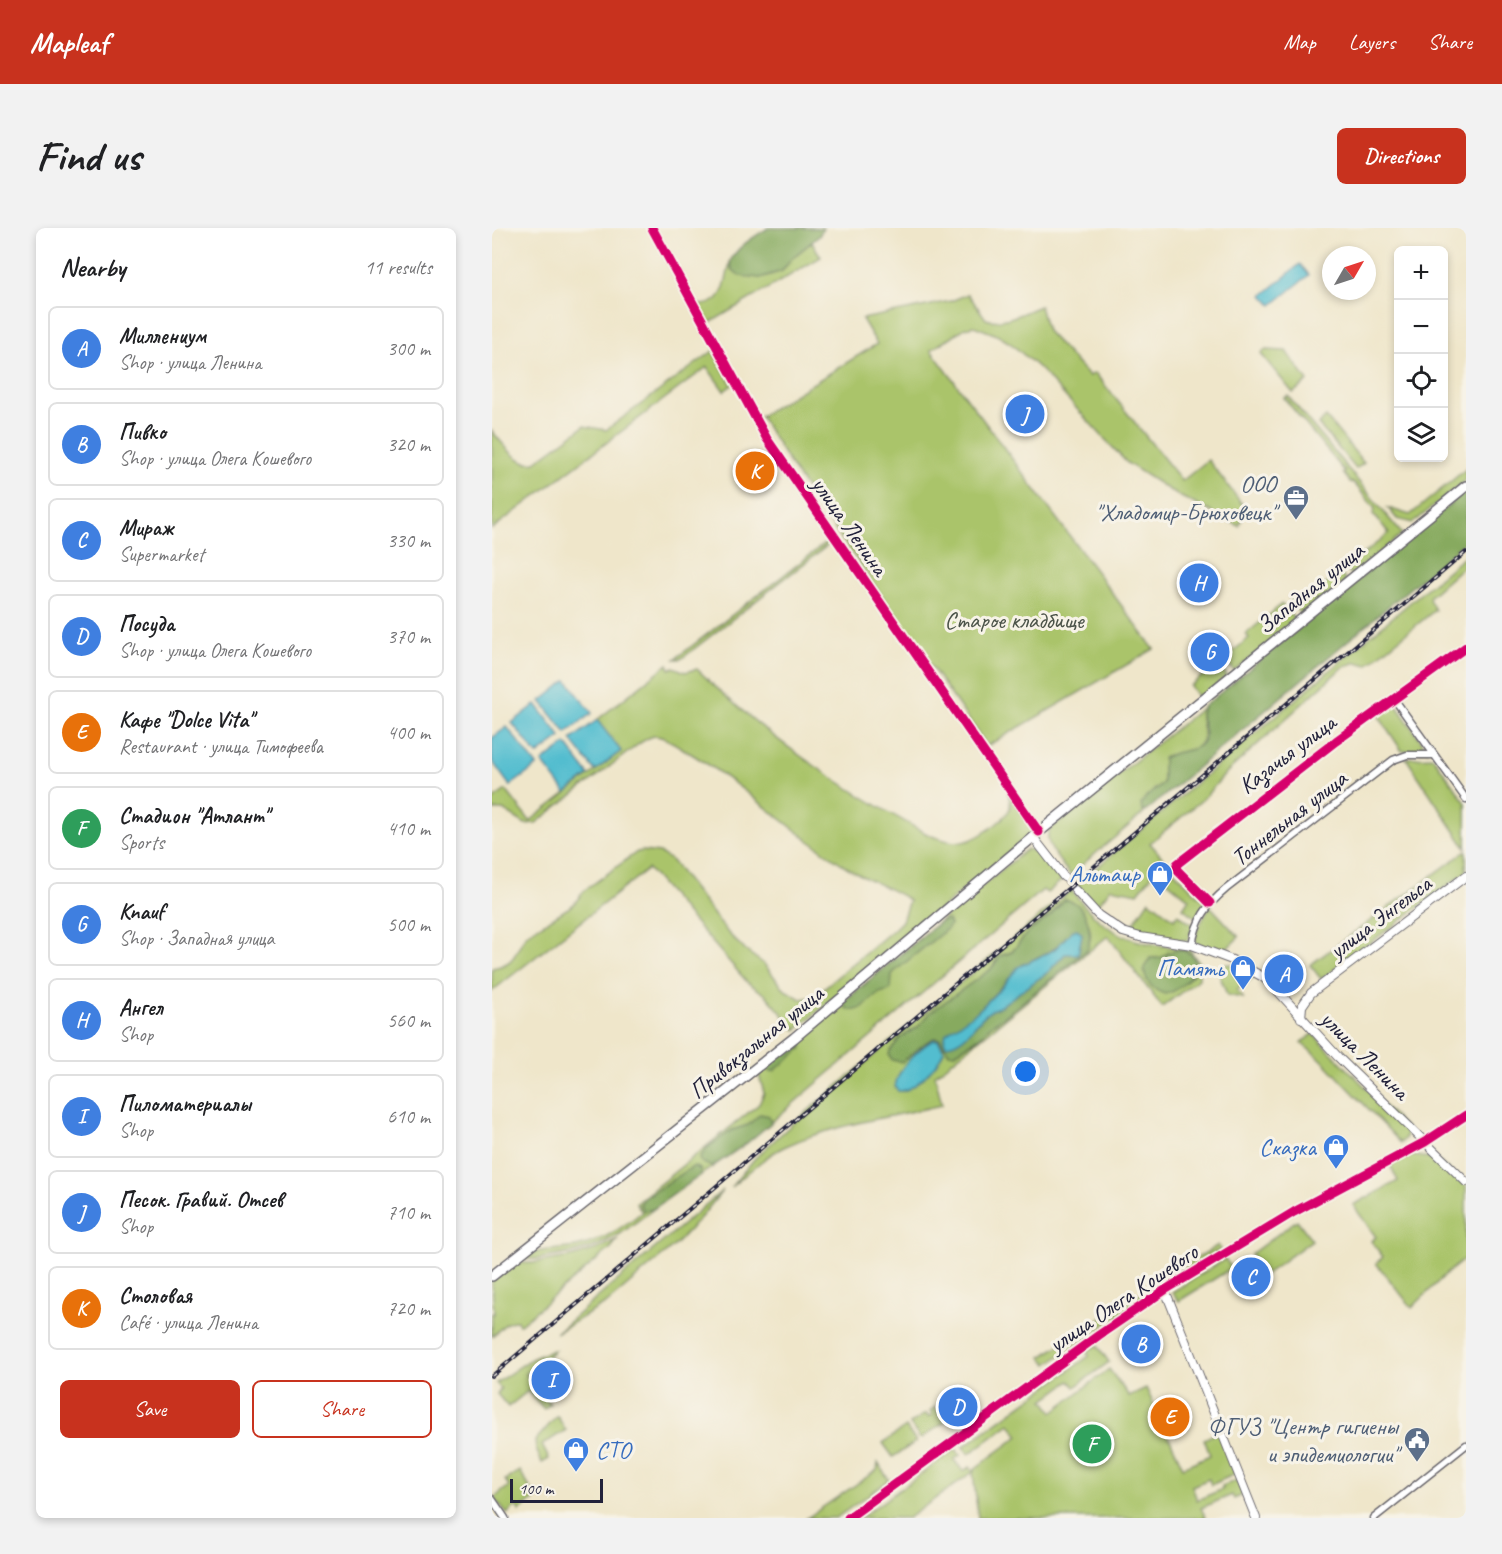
<!DOCTYPE html>
<meta charset="utf-8">
<style>
:root{--surface:#fff;--page:#f2f2f2;--text:#202124;--muted:#757577;--line:#e0e0e0;--accent:#c8321e}
body{margin:0;font-family:Caveat,sans-serif;background:var(--page);color:var(--text)}
.controls{position:absolute;right:18px;top:18px;display:grid;overflow:hidden;border-radius:9px;box-shadow:0 3px 9px #0003}
.controls button{width:54px;height:54px;display:grid;place-items:center;padding:0;border:0;border-bottom:2px solid var(--line);background:var(--surface);color:var(--text);font:30px sans-serif}
.compass{position:absolute;left:830px;top:18px;width:54px;height:54px;border-radius:50%;background:var(--surface);box-shadow:0 3px 9px #0003;rotate:51deg}
.scale{position:absolute;left:18px;bottom:15px;width:93px;box-sizing:border-box;padding-left:6px;border:3px solid #22223b;border-top:0;font-size:16px;line-height:21px;white-space:nowrap;color:#22223b;-webkit-text-stroke:4px #f7f3e8;paint-order:stroke}
.you{position:absolute;left:534px;top:844px;width:21px;height:21px;margin:-15px;border:4px solid #fff;border-radius:50%;background:#1a73e8;box-shadow:0 0 0 9px #1a73e833}
.badge{display:grid;place-items:center;width:39px;height:39px;border-radius:50%;background:var(--accent);color:#fff;font-size:20px;font-weight:700}
.pin{position:absolute;translate:-50% -50%;border:3px solid #fff;box-shadow:0 2px 6px #0006}
.list{margin:0;padding:0;list-style:none}
h2{display:flex;justify-content:space-between;align-items:center;height:78px;margin:0;padding:0 24px;font-size:26px}
h2 small{font-size:20px;font-weight:400;color:var(--muted)}
.list li{display:grid;grid-template-columns:39px 1fr auto;gap:18px;align-items:center;box-sizing:border-box;height:84px;margin:0 12px 12px;padding:0 12px;border:2px solid var(--line);border-radius:9px}
.list b{display:block;font-size:22px;white-space:nowrap}
.list p{margin:0;font-size:20px;white-space:nowrap;color:var(--muted)}
.list em{font-size:20px;font-style:normal;color:var(--muted)}
.actions{display:flex;gap:12px;padding:18px 24px}
.actions a{flex:1;padding:14px 0;border:2px solid var(--accent);border-radius:9px;text-align:center;font-size:21px;color:var(--accent)}
.actions .main{background:var(--accent);color:#fff}
.icon{flex:none;width:33px;height:33px;fill:none;stroke:currentColor;stroke-width:2;stroke-linecap:round;stroke-linejoin:round}
.map{position:relative;flex:none;width:974px;height:1290px;overflow:hidden;border-radius:9px}
header{display:flex;align-items:center;gap:36px;box-sizing:border-box;height:84px;padding:0 30px;background:var(--accent);color:#fff}
header strong{font-size:28px}
nav{display:flex;gap:33px;margin-inline-start:auto;font-size:21px}
.intro{display:flex;align-items:center;justify-content:space-between;box-sizing:border-box;height:144px;padding:0 36px}
h1{margin:0;font-size:42px}
.button{padding:15px 27px;border-radius:9px;background:var(--accent);color:#fff;font-size:21px;font-weight:700}
main{display:flex;gap:36px;padding:0 36px}
aside{flex:1;background:var(--surface);border-radius:9px;box-shadow:0 3px 9px #0003}
.map>svg:first-child{display:block}
.green{fill:#aac46a;stroke:#667352;stroke-width:1.5;fill-rule:evenodd}
.forest{fill:#87aa5e;stroke:#54664c;stroke-width:1.5;fill-rule:evenodd}
.water{fill:#53bdcf;stroke:#3a7085;stroke-width:1.5}
.lines{fill:none;stroke-linecap:round;stroke-linejoin:round}
.tertiary-tunnel{stroke:#c6bfad;stroke-width:8;stroke-dasharray:8 4;stroke-linecap:butt}
.minor-casing{stroke:#6a676d;stroke-width:9}
.tertiary-casing{stroke:#6a676d;stroke-width:10}
.secondary-casing{stroke:#6a676d;stroke-width:12}
.minor{stroke:#fff;stroke-width:6}
.tertiary{stroke:#fff;stroke-width:8}
.secondary{stroke:#fff;stroke-width:9}
.rail-casing{stroke:#22223b;stroke-width:4}
.rail{stroke:#f7f3e8;stroke-width:1.5;stroke-dasharray:4.5;stroke-linecap:butt}
.cycleway-casing{stroke:#f7f3e8;stroke-width:13}
.cycleway{stroke:#d6006c;stroke-width:9}
.labels{text-anchor:middle;stroke-width:6;stroke-linejoin:round;paint-order:stroke}
.service-label{font-size:24px;fill:#4e5e75;stroke:#f7f3e8;text-anchor:end}
.street-label{font-size:24px;fill:#22223b;stroke:#f7f3e8}
.park-label{font-size:24px;fill:#4b5349;stroke:#f7f3e8}
.shop-label{font-size:24px;fill:#366cbe;stroke:#f7f3e8;text-anchor:end}
</style>
<header>
<strong>Mapleaf</strong>
<nav><a>Map</a><a>Layers</a><a>Share</a></nav>
</header>
<div class="intro"><h1>Find us</h1><a class="button">Directions</a></div>
<main>
<aside>
<h2>Nearby<small>11 results</small></h2>
<ul class="list">
<li><span class="badge" style="background:#3f7fe0">A</span><div><b>Миллениум</b><p>Shop · улица Ленина</p></div><em>300 m</em></li>
<li><span class="badge" style="background:#3f7fe0">B</span><div><b>Пивко</b><p>Shop · улица Олега Кошевого</p></div><em>320 m</em></li>
<li><span class="badge" style="background:#3f7fe0">C</span><div><b>Мираж</b><p>Supermarket</p></div><em>330 m</em></li>
<li><span class="badge" style="background:#3f7fe0">D</span><div><b>Посуда</b><p>Shop · улица Олега Кошевого</p></div><em>370 m</em></li>
<li><span class="badge" style="background:#e8710a">E</span><div><b>Кафе &quot;Dolce Vita&quot;</b><p>Restaurant · улица Тимофеева</p></div><em>400 m</em></li>
<li><span class="badge" style="background:#2e9e5b">F</span><div><b>Стадион &quot;Атлант&quot;</b><p>Sports</p></div><em>410 m</em></li>
<li><span class="badge" style="background:#3f7fe0">G</span><div><b>Knauf</b><p>Shop · Западная улица</p></div><em>500 m</em></li>
<li><span class="badge" style="background:#3f7fe0">H</span><div><b>Ангел</b><p>Shop</p></div><em>560 m</em></li>
<li><span class="badge" style="background:#3f7fe0">I</span><div><b>Пиломатериалы</b><p>Shop</p></div><em>610 m</em></li>
<li><span class="badge" style="background:#3f7fe0">J</span><div><b>Песок. Гравий. Отсев</b><p>Shop</p></div><em>710 m</em></li>
<li><span class="badge" style="background:#e8710a">K</span><div><b>Столовая</b><p>Café · улица Ленина</p></div><em>720 m</em></li>
</ul>
<div class="actions"><a class="main">Save</a><a>Share</a></div>
</aside>
<div class="map">
<svg width="974" height="1290" viewBox="0 0 974 1290">
<rect width="100%" height="100%" fill="#f7f3e8"/>
<filter id="ink" filterUnits="userSpaceOnUse"><feTurbulence type="fractalNoise" baseFrequency=".0167" numOctaves="2"/><feDisplacementMap in="SourceGraphic" scale="12" xChannelSelector="R" yChannelSelector="G"/><feConvolveMatrix kernelMatrix="1 2 1 2 8 2 1 2 1" color-interpolation-filters="sRGB"/></filter>
<filter id="wash" filterUnits="userSpaceOnUse"><feTurbulence type="fractalNoise" baseFrequency=".008" numOctaves="4" result="noise"/><feDisplacementMap in="SourceGraphic" scale="24" xChannelSelector="R" yChannelSelector="G"/><feGaussianBlur stdDeviation="1.35" result="paint"/><feColorMatrix in="noise" values="0 0 0 0 0 0 0 0 0 0 0 0 0 0 0 0 0 1.4 0 .05"/><feComposite in="paint" operator="in"/></filter>
<g filter="url(#wash)">
<rect width="100%" height="100%" fill="#efe6ca"/>
<!-- green -->
<g class="green">
<path d="M320,14L329,29L216,96L206,77C233,78 233,55 238,34L240,41L268,50L290,43L300,30Z"/>
<path d="M476,66L494,91C510,97 532,84 548,78L555,103L597,148L603,145L690,253L716,232L754,281L747,298L685,267L635,235L547,140L518,115L505,107L482,98L473,100L439,122L662,421L495,518L303,244L268,188L385,116L370,91L459,73Z"/>
<polygon points="773,122 794,123 816,153 801,165 769,126"/>
<path d="M221,123L240,157L232,163L215,139L0,301V203C11,215 25,238 43,234L92,198L114,202Z"/>
<polygon points="796,168 910,306 860,347 852,338 866,327 869,328 897,305 881,286 883,281 862,255 858,254 851,245 853,244 792,170"/>
<polygon points="834,189 872,235 864,241 826,196"/>
<polygon points="974,241 974,252 921,295 905,291 896,280 918,287"/>
<polygon points="292,249 297,251 341,313 189,431 183,431 336,313"/>
<polygon points="974,327 974,336 938,368 937,371 943,382 875,437 865,434 851,439 735,544 711,571 658,615 681,642 714,675 704,690 691,680 697,671 663,643 646,665 619,660 605,678 584,657"/>
<polygon points="848,345 854,353 810,388 797,370 800,368 806,376 810,375"/>
<polygon points="790,376 804,393 742,443 732,431 757,410 754,406"/>
<path d="M176,436L178,441L182,439L193,444L205,441C274,510 351,560 437,607C448,611 462,616 475,613C486,610 512,593 517,582C520,577 517,569 516,564L540,599V605L304,802L274,767L256,755L156,641L0,763V740C28,735 21,722 36,705L81,677L93,662L145,624L151,623L168,625L180,633L236,705L254,723L272,736L293,762L309,771L321,769L401,702L410,693L417,672C397,659 374,652 353,638C298,602 250,556 193,522C185,517 174,509 164,508C158,508 153,512 148,515L44,595L33,596L11,582H0V572L14,562L38,593L129,523L105,492Z"/>
<polygon points="725,436 735,448 707,471 698,458"/>
<polygon points="903,475 936,523 910,523 886,487"/>
<path d="M711,479C703,494 720,507 704,520L674,528L671,531V555L662,562L650,582L653,584L578,647C570,635 549,615 558,601Z"/>
<polygon points="941,529 974,575 974,620 914,530"/>
<path d="M535,621L546,624L570,652L555,665L551,662L255,915L187,962L128,1006L105,1018L81,1025L46,1031H28C43,1020 69,1023 88,1018C112,1012 131,999 150,984L144,975L267,876L272,865L266,844Z"/>
<polygon points="974,623 974,644 829,751 818,737"/>
<path d="M579,662C590,675 601,689 616,699C639,716 670,717 698,722L707,735V751L670,779L616,708L443,847L450,877C399,889 343,896 294,918C274,927 256,945 239,959L263,930L299,897ZM567,676H583C596,691 606,707 591,725L513,788L498,798L488,809L463,825L452,819L446,809C432,812 425,823 414,831L408,810L426,799L439,784L499,741L508,728L520,724L540,700L559,687ZM677,724L701,747L679,765L658,757L652,745L658,730H668ZM436,815L411,863H407L404,859L408,844Z"/>
<polygon points="657,672 682,691 686,686 701,697 696,713 653,707 637,702"/>
<polygon points="718,678 747,709 730,725 703,715 705,702"/>
<polygon points="739,736 763,748 745,762 751,770 735,767 726,743 730,737"/>
<polygon points="821,806 914,900 914,909 909,915 829,831 809,815"/>
<path d="M918,928C946,927 956,941 974,958V1030L954,1046L920,1080L884,1035L891,1029L879,1013L884,1009L861,977L906,953L898,937Z"/>
<polygon points="231,962 210,988 183,1017 115,1075 64,1105"/>
<polygon points="805,992 820,1012 774,1046 759,1026"/>
<path d="M126,1011L119,1020L27,1097L25,1093C13,1092 9,1102 0,1108V1085L2,1086L0,1053L23,1035H40L78,1029L105,1021Z"/>
<polygon points="726,1017 729,1021 666,1060 556,1136 549,1129"/>
<polygon points="733,1031 740,1040 687,1073 680,1064"/>
<polygon points="605,1117 617,1134 583,1159 578,1153 552,1172 561,1184 617,1141 637,1168 654,1160 691,1239 718,1227 712,1211 726,1204 743,1246 719,1257 717,1251 700,1258 705,1272 731,1261 730,1258 745,1252 751,1267 742,1271 740,1267 709,1280 714,1290 486,1290 481,1244 416,1290 368,1290 464,1221 468,1227 462,1232 471,1243 478,1239 481,1243 483,1242 482,1241 527,1208 518,1196 477,1226 471,1219 597,1128 595,1124"/>
<polygon points="61,1122 63,1122 34,1146 58,1176 52,1181 36,1163 16,1179 5,1166 9,1161 4,1155 39,1131"/>
<polygon points="443,1179 453,1194 428,1211 418,1196 434,1185 436,1189 440,1187 438,1183"/>
<polygon points="65,1188 74,1202 50,1217 57,1231 50,1235 44,1221 43,1213"/>
<polygon points="414,1199 424,1214 401,1229 391,1215"/>
<polygon points="386,1235 397,1252 344,1290 315,1290 385,1242"/>
<polygon points="28,1243 44,1270 28,1283 24,1278 15,1286 2,1270 17,1258 13,1252"/>
</g>
<!-- forest -->
<g class="forest">
<path d="M276,0H331L327,8L300,30L290,43L268,50L248,48L240,41L238,34C245,18 262,9 276,0Z"/>
<path d="M974,263V313L653,584L650,582L649,577L653,570L671,555V531C681,520 706,527 712,511C716,500 705,491 711,479Z"/>
<path d="M572,672C594,672 603,705 595,722L513,788L498,798L488,809L463,825H457L448,811L442,810L433,815L410,834L400,832L397,827L398,823L408,810L426,799L439,784L499,741L508,728L520,724L534,706L559,687ZM580,703L588,716L587,722L573,726L556,744L507,779C489,784 483,804 466,812L454,806L486,783L530,737L562,721Z"/>
<path d="M456,692L458,697L456,700L402,744L400,747L399,761C395,764 390,763 386,766C375,773 368,788 354,780L353,773L449,693Z"/>
<path d="M683,722C720,722 698,761 673,766C660,762 653,753 652,740L658,730H668Z"/>
<polygon points="306,812 309,814 310,820 282,843 277,843 277,835"/>
<polygon points="268,886 277,888 279,895 255,915 220,939 209,934 208,929 215,920 240,902 256,897"/>
<polygon points="202,938 208,941 209,947 161,981 152,983 148,976 152,970"/>
</g>
<!-- water -->
<g class="water">
<polygon points="808,36 817,47 780,77 771,67"/>
<polygon points="75,452 100,485 74,505 49,473"/>
<polygon points="44,476 69,509 45,527 20,495"/>
<polygon points="105,492 129,523 103,543 79,512"/>
<polygon points="15,499 45,538 18,558 0,533 0,510"/>
<polygon points="74,516 97,547 74,565 50,534"/>
<path d="M585,701L590,706L586,726H573L556,744L507,779C485,785 478,815 454,817L452,812L454,805L486,783L510,759L526,739L562,722L580,703Z"/>
<path d="M441,812H446L452,823C446,836 422,865 406,863L403,859C405,841 426,821 441,812Z"/>
</g>
</g>
<g filter="url(#ink)">
<g class="lines">
<!-- tertiary-tunnel -->
<polyline class="tertiary-tunnel" points="572,649 583,662"/>
<!-- minor casing -->
<g class="minor-casing">
<g id="minor">
<polyline points="160,0 275,211 547,604"/>
<polyline points="903,472 974,571"/>
<polyline points="718,675 684,641 685,636 844,513 974,419"/>
<path d="M700,717C704,692 715,677 734,661L901,532L915,527H942"/>
<polyline points="933,914 974,887"/>
<polyline points="0,1271 13,1290"/>
<polyline points="882,1290 974,1217"/>
</g>
</g>
<!-- tertiary casing -->
<g class="tertiary-casing">
<g id="tertiary">
<polyline points="541,609 572,649"/>
<polyline points="583,662 606,687 631,704 648,709 700,717 740,732 771,749 783,760 846,829 974,954"/>
<polyline points="809,790 810,778 819,765 974,648"/>
<polyline points="673,1062 764,1290"/>
<polyline points="356,1290 607,1107 673,1062 802,984 933,914"/>
</g>
</g>
<!-- secondary casing -->
<g class="secondary-casing">
<polyline id="secondary" points="0,1048 302,810 547,604 974,258"/>
</g>
<!-- minor -->
<use href="#minor" class="minor"/>
<!-- tertiary -->
<use href="#tertiary" class="tertiary"/>
<!-- secondary -->
<use href="#secondary" class="secondary"/>
<!-- rail casing -->
<g class="rail-casing">
<polyline id="rail" points="0,1148 974,324"/>
</g>
<!-- rail -->
<use href="#rail" class="rail"/>
<!-- cycleway casing -->
<g class="cycleway-casing">
<g id="cycleway">
<polyline points="160,0 275,211 547,604"/>
<polyline points="718,675 684,641 685,636 844,513 974,419"/>
<polyline points="356,1290 607,1107 673,1062 802,984 933,914 974,887"/>
</g>
</g>
<!-- cycleway -->
<use href="#cycleway" class="cycleway"/>
</g>
</g>
<!-- icons -->
<defs>
<g id="office-pin" transform="scale(1.35)"><path d="M0 17L-7.5 6A9.5 9.5 0 1 1 7.5 6Z" fill="#5c6f8a" stroke="#f7f3e8"/><path d="M-6-3h4V-5.5h4V-3h4V5H-6ZM-1-4.5V-3h2v-1.5ZM-6 0V1H6V0Z" fill="#fff"/></g>
<g id="shop-pin" transform="scale(1.35)"><path d="M0 17L-7.5 6A9.5 9.5 0 1 1 7.5 6Z" fill="#3f7fe0" stroke="#f7f3e8"/><path d="M-5-2.5h2.3a2.7 3.5 0 0 1 5.4 0H5L5.5 6h-11ZM-1.5-2.5h3a1.5 2.3 0 0 0-3 0Z" fill="#fff"/></g>
<g id="civic-pin" transform="scale(1.35)"><path d="M0 17L-7.5 6A9.5 9.5 0 1 1 7.5 6Z" fill="#5c6f8a" stroke="#f7f3e8"/><path d="M-.6-6.5H3V-4.5H.6V-3L4-1V1h2V6H-6V1h2V-1L-.6-3ZM-1.2 2.5V6h2.4V2.5Z" fill="#fff"/></g>
</defs>
<g fill-rule="evenodd">
<use href="#office-pin" x="804" y="270"/>
<use href="#shop-pin" x="668" y="646"/>
<use href="#shop-pin" x="751" y="740"/>
<use href="#shop-pin" x="844" y="919"/>
<use href="#civic-pin" x="925" y="1212"/>
<use href="#shop-pin" x="84" y="1222"/>
</g>
<g class="labels">
<!-- service labels -->
<g class="service-label">
<text x="784" y="264">ООО<tspan x="784" dy="28">"Хладомир-Брюховецк"</tspan></text>
<text x="906" y="1206">ФГУЗ "Центр гигиены<tspan x="906" dy="28">и эпидемиологии"</tspan></text>
</g>
<!-- street labels -->
<g class="street-label">
<text transform="translate(358 298) rotate(55)" y="8">улица Ленина</text>
<text transform="translate(818 360) rotate(-39)" y="8">Западная улица</text>
<text transform="translate(795 526) rotate(-37)" y="8">Казачья улица</text>
<text transform="translate(797 590) rotate(-38)" y="8">Тоннельная улица</text>
<text transform="translate(888 689) rotate(-37)" y="8">улица Энгельса</text>
<text transform="translate(264 814) rotate(-39)" y="8">Привокзальная улица</text>
<text transform="translate(873 827) rotate(45)" y="8">улица Ленина</text>
<text transform="translate(631 1070) rotate(-34)" y="8">улица Олега Кошевого</text>
</g>
<!-- park labels -->
<g class="park-label">
<text x="522" y="400">Старое кладбище</text>
</g>
<!-- shop labels -->
<g class="shop-label">
<text x="648" y="654">Альтаир</text>
<text x="732" y="748">Память</text>
<text x="824" y="927">Сказка</text>
<text x="104" y="1230" text-anchor="start">СТО</text>
</g>
</g>
</svg>
<div class="controls">
<button>+</button>
<button>−</button>
<button><svg class="icon" aria-label="locate" viewBox="0 0 24 24"><circle cx="12" cy="12" r="6"/><path d="M12 2v4M12 18v4M2 12h4M18 12h4"/></svg></button>
<button><svg class="icon" aria-label="layers" viewBox="0 0 24 24"><path d="M12 4l9 5-9 5-9-5zM3 14l9 5 9-5"/></svg></button>
</div>
<svg class="compass" viewBox="-18 -18 36 36"><path d="M0-13l5 13h-10z" fill="#e53935"/><path d="M0 13l5-13h-10z" fill="#757577"/></svg>
<div class="scale">100 m</div>
<div class="you"></div>
<div class="pin badge" style="left:792px;top:746px;background:#3f7fe0">A</div>
<div class="pin badge" style="left:649px;top:1116px;background:#3f7fe0">B</div>
<div class="pin badge" style="left:759px;top:1049px;background:#3f7fe0">C</div>
<div class="pin badge" style="left:466px;top:1179px;background:#3f7fe0">D</div>
<div class="pin badge" style="left:678px;top:1189px;background:#e8710a">E</div>
<div class="pin badge" style="left:600px;top:1216px;background:#2e9e5b">F</div>
<div class="pin badge" style="left:718px;top:424px;background:#3f7fe0">G</div>
<div class="pin badge" style="left:707px;top:355px;background:#3f7fe0">H</div>
<div class="pin badge" style="left:59px;top:1152px;background:#3f7fe0">I</div>
<div class="pin badge" style="left:533px;top:186px;background:#3f7fe0">J</div>
<div class="pin badge" style="left:263px;top:243px;background:#e8710a">K</div>
</div>
</main>
